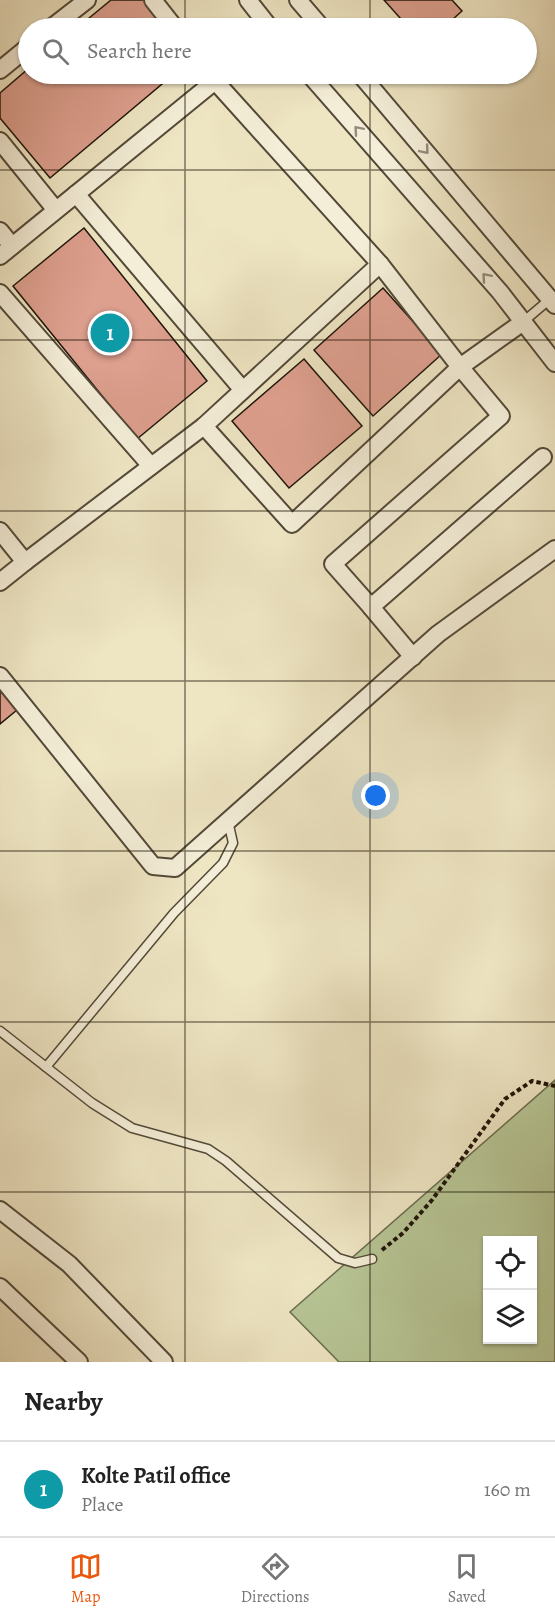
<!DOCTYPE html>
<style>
:root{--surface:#fff;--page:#f2f2f2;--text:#222;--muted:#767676;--line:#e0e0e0;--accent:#ea580c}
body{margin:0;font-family:Alegreya,serif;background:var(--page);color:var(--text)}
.controls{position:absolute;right:18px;bottom:18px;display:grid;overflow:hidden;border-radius:0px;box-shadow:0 2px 4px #0004}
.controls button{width:54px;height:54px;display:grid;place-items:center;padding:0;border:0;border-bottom:2px solid var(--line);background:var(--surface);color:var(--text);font:30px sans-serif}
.you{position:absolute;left:376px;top:796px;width:21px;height:21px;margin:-15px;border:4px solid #fff;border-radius:50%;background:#1a73e8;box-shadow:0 0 0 9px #1a73e833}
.badge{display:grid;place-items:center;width:39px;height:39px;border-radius:50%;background:var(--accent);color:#fff;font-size:20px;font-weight:700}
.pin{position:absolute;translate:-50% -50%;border:3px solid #fff;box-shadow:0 2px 6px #0006}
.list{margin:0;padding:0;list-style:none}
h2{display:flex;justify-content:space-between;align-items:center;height:78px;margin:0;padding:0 24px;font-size:26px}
h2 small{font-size:20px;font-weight:400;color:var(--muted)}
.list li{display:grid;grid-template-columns:39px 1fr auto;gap:18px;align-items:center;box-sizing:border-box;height:96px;padding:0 24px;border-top:2px solid var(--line)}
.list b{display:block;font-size:22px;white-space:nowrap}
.list p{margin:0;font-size:20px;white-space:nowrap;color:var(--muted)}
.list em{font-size:20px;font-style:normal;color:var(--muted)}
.icon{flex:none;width:33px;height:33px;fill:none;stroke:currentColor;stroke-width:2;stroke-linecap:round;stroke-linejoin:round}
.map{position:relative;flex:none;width:555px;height:1362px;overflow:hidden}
.search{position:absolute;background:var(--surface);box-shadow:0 2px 4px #0004;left:18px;right:18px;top:18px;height:66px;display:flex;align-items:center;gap:15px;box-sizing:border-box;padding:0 21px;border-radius:33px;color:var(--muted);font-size:22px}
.sheet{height:174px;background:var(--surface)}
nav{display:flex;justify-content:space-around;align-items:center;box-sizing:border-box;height:84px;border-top:2px solid var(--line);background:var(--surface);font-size:16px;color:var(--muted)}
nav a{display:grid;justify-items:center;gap:3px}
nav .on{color:var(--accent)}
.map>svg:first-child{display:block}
.green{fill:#b7c595;stroke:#6b6d4f;stroke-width:1.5;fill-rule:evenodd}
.building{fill:#dd9f8e;stroke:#1f1509;stroke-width:1.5}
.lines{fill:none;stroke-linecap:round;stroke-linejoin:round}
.service-casing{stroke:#534938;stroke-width:11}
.minor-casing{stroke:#534938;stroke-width:20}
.path{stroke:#1f1509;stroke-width:4;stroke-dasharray:4.5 3;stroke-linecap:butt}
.service{stroke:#f4eed8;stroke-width:8}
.minor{stroke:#f4eed8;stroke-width:16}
.oneway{stroke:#948c7b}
.grid{fill:none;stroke:#1f1509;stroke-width:1.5;stroke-opacity:0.55}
</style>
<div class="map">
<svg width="555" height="1362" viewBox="0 0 555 1362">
<rect width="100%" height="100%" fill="#eee5c3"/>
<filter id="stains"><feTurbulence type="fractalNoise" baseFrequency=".00333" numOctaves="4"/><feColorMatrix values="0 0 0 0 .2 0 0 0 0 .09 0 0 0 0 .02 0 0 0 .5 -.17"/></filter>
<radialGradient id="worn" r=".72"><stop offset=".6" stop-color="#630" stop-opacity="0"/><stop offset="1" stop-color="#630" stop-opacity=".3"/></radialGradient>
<!-- green -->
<path class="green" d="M555,1080V1362H339L290,1312ZM488,1240H532V1340H488Z"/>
<!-- building -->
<g class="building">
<polygon points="111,0 144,0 168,28 77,28"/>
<polygon points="384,0 452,0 462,11 443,28 409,28"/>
<polygon points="28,69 28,74 174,74 50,178 0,118 0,93"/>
<polygon points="84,228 207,381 137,439 13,286"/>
<polygon points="383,288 442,354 373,416 314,350"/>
<polygon points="304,359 362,426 289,488 232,421"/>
<polygon points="0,690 17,710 0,724"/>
</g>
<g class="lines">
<!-- service casing -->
<g class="service-casing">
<g id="service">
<polyline points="523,322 550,299"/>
<polyline points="0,1031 92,1103 132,1128 208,1149 226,1161 338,1258 355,1263 372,1259"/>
<polyline points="46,1067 174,913 223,863 233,843 228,821"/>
</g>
</g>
<!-- minor casing -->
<g class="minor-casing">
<g id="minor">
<polyline points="153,0 175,28"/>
<polyline points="248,0 270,28"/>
<polyline points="298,0 322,28"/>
<polyline points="51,28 87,0"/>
<polyline points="0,70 28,47"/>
<polyline points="309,74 500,292 555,363"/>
<polyline points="360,74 555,305"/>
<polyline points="215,81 380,264"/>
<polyline points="0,141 55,209"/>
<polyline points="76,194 242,389"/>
<polyline points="0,231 12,246"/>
<polyline points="0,256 215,81 210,74"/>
<polyline points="0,293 151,466"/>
<polyline points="523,322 460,367 292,524 204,426 380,264 460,367 501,416 333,564 371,607 543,457"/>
<polyline points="0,531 25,562 204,426"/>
<polyline points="0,582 25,562"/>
<polyline points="371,607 413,657"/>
<polyline points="0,676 153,866 175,868 438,634 555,549"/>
<polyline points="0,1210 69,1264 164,1362"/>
<polyline points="0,1287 79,1362"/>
</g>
</g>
<!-- path -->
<polyline class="path" points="382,1250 403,1233 432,1200 505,1099 532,1081 555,1086"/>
<!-- service -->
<use href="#service" class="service"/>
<!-- minor -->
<use href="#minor" class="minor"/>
</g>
<!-- one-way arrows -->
<defs><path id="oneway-chevron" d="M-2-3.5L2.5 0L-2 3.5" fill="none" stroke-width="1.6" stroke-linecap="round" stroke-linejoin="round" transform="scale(1.5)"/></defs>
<g class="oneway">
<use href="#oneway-chevron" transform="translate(358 130) rotate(-131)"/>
<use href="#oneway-chevron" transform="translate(425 150) rotate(50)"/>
<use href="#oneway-chevron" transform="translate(486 277) rotate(-131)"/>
</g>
<!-- grid -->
<path class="grid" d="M185,0V28M370,0V28M185,74V1362M370,74V1362M0,170H555M0,340H555M0,511H555M0,681H555M0,851H555M0,1022H555M0,1192H555"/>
<rect width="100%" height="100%" filter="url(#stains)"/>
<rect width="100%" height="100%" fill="url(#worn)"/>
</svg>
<div class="controls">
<button><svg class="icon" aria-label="locate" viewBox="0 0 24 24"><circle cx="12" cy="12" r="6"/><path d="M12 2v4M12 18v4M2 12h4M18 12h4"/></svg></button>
<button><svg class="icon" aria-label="layers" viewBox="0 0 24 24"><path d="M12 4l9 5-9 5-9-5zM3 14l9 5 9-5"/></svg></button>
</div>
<div class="you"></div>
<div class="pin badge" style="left:110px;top:333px;background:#0f9aa8">1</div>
<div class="search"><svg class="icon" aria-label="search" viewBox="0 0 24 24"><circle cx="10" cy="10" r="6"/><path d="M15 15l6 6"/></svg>Search here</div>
</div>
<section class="sheet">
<h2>Nearby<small></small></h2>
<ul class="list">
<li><span class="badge" style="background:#0f9aa8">1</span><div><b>Kolte Patil office</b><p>Place</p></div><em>160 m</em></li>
</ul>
</section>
<nav>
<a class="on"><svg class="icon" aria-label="map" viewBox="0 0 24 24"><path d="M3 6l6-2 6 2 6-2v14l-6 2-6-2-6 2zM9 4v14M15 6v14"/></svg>Map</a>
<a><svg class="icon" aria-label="directions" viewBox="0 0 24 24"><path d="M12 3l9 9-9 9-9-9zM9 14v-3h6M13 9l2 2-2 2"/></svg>Directions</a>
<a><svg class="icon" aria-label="saved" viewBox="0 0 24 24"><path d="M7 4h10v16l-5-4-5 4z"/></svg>Saved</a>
</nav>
